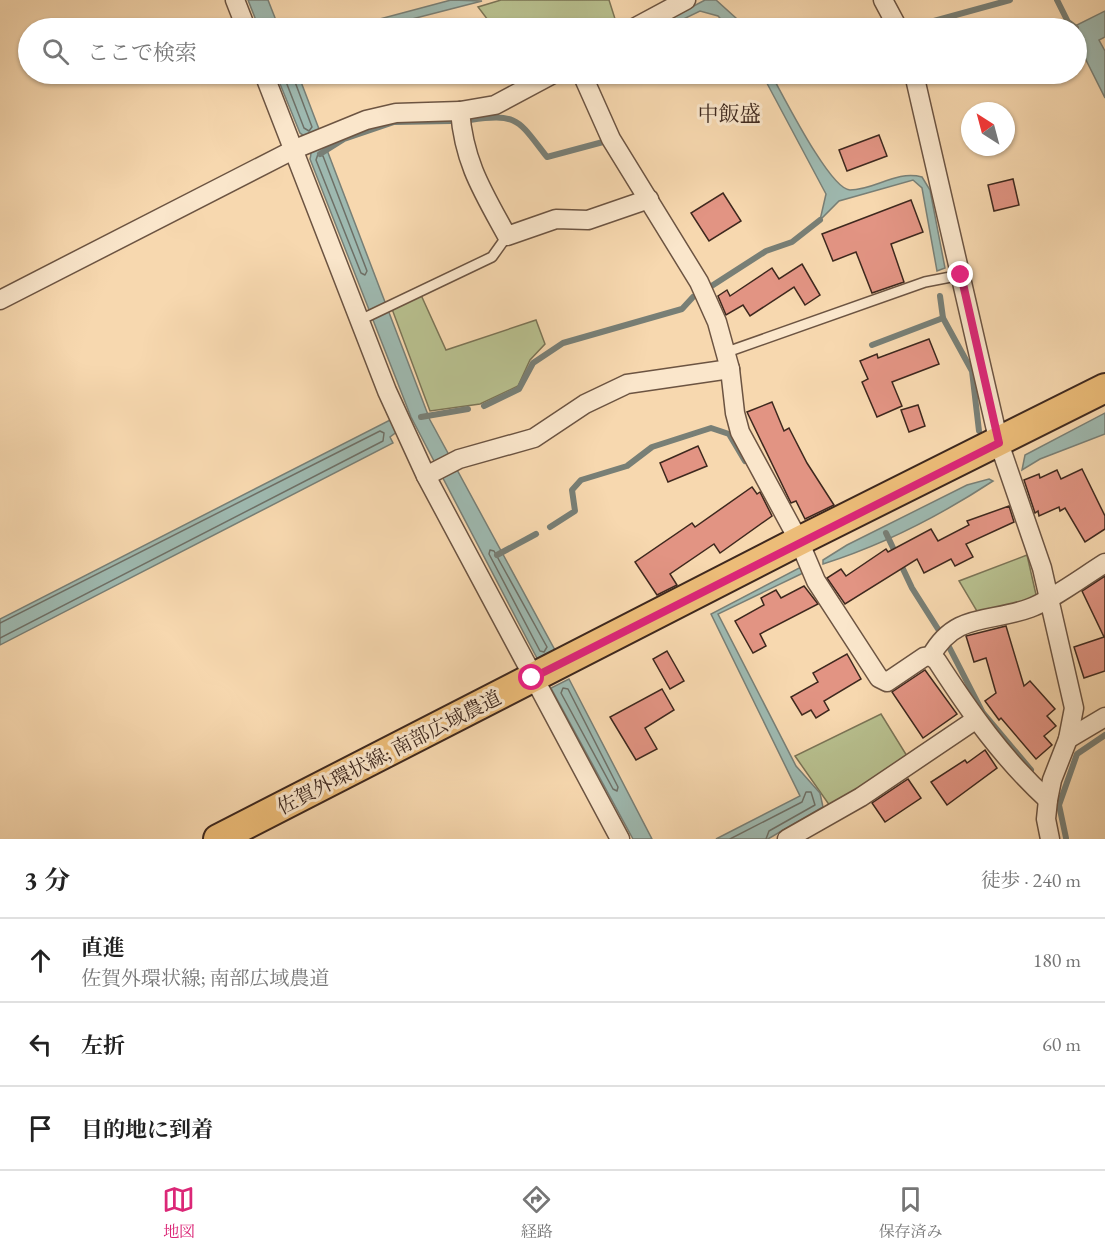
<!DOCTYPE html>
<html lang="ja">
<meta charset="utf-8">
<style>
:root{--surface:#fff;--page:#f2f2f2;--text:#222;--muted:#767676;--line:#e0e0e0;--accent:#db2777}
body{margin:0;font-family:"EB Garamond","Noto Serif JP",serif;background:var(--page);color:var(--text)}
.compass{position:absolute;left:961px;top:102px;width:54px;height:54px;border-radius:50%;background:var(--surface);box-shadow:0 2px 4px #0004;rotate:324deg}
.stop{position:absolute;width:18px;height:18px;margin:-14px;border:4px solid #db2777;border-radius:50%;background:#fff}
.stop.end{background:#db2777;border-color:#fff;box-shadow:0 2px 6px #0008}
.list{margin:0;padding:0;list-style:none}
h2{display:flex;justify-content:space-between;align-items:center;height:78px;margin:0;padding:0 24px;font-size:26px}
h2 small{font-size:20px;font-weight:400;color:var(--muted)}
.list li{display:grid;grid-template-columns:39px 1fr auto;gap:18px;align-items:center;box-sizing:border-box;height:84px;padding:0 24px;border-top:2px solid var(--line)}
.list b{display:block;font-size:22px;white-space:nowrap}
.list p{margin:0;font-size:20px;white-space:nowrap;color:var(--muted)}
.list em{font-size:20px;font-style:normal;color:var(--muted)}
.icon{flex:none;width:33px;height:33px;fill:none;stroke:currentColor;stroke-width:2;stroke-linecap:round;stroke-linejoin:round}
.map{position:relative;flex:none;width:1105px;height:839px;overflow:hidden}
.search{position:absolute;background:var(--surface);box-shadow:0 2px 4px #0004;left:18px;right:18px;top:18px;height:66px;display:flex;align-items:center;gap:15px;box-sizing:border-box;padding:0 21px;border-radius:33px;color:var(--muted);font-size:22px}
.sheet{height:330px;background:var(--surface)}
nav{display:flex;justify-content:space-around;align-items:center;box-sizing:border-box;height:84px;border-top:2px solid var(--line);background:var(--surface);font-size:16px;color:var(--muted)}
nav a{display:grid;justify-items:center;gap:3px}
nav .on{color:var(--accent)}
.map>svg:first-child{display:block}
.green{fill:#b8c08f;stroke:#7b7456;stroke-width:1.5}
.water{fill:#9eb9b0;stroke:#787f76;stroke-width:1.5}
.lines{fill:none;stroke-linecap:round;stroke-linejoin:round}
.shore{stroke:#6e7067;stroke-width:1.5}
.stream{stroke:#787f76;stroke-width:6}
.building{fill:#e29483;stroke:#3e281e;stroke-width:1.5}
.lane-casing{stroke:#6c5442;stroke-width:12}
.street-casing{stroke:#6c5442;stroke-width:21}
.primary-casing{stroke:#3e281e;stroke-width:32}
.lane{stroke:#fae6cb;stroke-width:9}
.street{stroke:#fae6cb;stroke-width:18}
.primary{stroke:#ecbc78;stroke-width:28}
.route{stroke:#db2777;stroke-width:8}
.labels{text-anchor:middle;stroke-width:6;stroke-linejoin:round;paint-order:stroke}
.street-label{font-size:20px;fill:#3e281e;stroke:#fae6cb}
.neighbourhood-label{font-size:21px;fill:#3e281e;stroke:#fae6cb}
</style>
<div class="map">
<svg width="1105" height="839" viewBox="0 0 1105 839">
<rect width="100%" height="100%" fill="#f7d8af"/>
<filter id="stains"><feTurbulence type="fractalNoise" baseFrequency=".00333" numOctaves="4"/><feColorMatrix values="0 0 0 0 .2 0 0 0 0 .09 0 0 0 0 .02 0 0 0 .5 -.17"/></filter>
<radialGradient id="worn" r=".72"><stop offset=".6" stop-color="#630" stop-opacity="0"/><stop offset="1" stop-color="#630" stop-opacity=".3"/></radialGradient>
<!-- green -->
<g class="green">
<polygon points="501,0 609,0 617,25 611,28 494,28 478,7"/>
<polygon points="421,295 446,350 536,320 545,344 530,360 518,386 480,404 430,411 392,309"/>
<polygon points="1027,555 1037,599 978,613 959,581"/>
<polygon points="881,714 907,756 830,806 795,756"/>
</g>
<!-- water -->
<g class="water">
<polygon points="248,0 268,0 279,28 259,28"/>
<polygon points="451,0 482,1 377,28 346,28"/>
<polygon points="705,0 716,0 747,28 729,28 718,16 700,11 665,28 652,28"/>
<polygon points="1105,11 1105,37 1099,40 1105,51 1105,98 1077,42 1076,28 1071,28"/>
<path d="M276,74H298L430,420L556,652L539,662L411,417L310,159C313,149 308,138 300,133Z"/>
<path d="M762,74H771C782,93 830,190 850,190C875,190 896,170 922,177L930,190L945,268L937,271L922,188L913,180L839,201L820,220L826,194Z"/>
<polygon points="1105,413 1105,434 1040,459 1022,470 1025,455"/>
<polygon points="392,419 398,431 390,437 393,443 0,645 0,619"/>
<path d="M989,479L993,481C941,515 883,545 823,564V560L847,545L967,485Z"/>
<polygon points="801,567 803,573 718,614 796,766 820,793 823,807 768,839 716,839 800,796 711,614"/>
<polygon points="569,679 652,839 633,839 551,688"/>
</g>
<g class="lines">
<!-- shore -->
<g class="shore">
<polyline points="283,74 304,128 309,131 312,127 292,74"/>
<polygon points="318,154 323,156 367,271 365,275 361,273 316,160"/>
<polygon points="490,550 494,551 547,647 544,652 540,651 489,554"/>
<polyline points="0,623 380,431 384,433 383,441 0,638"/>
<polygon points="563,688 568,689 618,787 617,791 613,789 561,693"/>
<polyline points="730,839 802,802 806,792 811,792 815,805 769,831 766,839"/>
</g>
<!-- stream -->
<g class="stream">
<polyline points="1057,0 1068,22 1076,28"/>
<polyline points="912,27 1010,0"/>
<path d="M470,120C519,113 518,120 547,157L603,142"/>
<polyline points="320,154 344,139 394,122 451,121"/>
<polyline points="710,287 766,251 792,242 820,220"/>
<polyline points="940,296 943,318 972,371 979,431"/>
<polyline points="872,345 943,318"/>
<polyline points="484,406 519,389 533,363 563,343 682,309 693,297"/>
<polyline points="421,417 468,409"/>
<polyline points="550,527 575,511 572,490 581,480 627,466 652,447 711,428 729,434 745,461"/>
<polyline points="886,533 912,588 938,629"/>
<polyline points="497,555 536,534"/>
<polyline points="946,641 983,713 1031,770"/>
<polyline points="1066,838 1059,805 1077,754 1105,735"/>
</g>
</g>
<!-- building -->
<g class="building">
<polygon points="879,135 887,156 847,171 839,150"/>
<polygon points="1013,179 1019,205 994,211 988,185"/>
<polygon points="723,193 741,221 709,241 691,213"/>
<polygon points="911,200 923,232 891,244 904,282 872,293 856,252 833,261 822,234"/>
<polygon points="802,264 820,295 805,305 794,287 750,316 743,305 726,315 718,296 727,290 730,296 772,268 779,279"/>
<polygon points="929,339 939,364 892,382 902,406 877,417 862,382 868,379 860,361 877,354 878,358"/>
<polygon points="772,402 784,431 789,428 807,463 834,505 805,519 796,501 791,503 747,412"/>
<polygon points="918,405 925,426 909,432 901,410"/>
<polygon points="698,446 707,466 668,482 660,463"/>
<polygon points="1082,469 1105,516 1105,529 1085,542 1065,508 1060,511 1059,507 1039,516 1038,511 1035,513 1024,480 1039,474 1040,478 1057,470 1061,479"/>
<polygon points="752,487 757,494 760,492 772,516 720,553 714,544 670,574 677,585 657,595 635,562 692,523 695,527"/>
<polygon points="1009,506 1014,522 966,544 973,557 955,566 951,559 924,573 917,559 845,604 827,578 841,569 846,576 886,549 888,552 931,529 938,541 969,525 967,521"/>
<polygon points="1105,576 1105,671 1084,678 1074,647 1104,637 1082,591"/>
<polygon points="804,586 818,604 760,634 766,646 753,653 735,621 764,605 761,598 776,590 781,598"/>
<polygon points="1006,626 1024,686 1030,681 1055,709 1047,716 1056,726 1044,736 1052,745 1036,759 1001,718 999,720 985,701 996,693 986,658 974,662 966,636"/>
<polygon points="667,651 684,681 670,689 653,659"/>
<polygon points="847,654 861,679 824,701 829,710 816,718 811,710 802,715 791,697 818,682 813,673"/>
<polygon points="925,670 957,714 923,738 892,692"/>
<polygon points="662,689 674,710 645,728 657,749 636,760 610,717"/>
<polygon points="985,750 997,768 947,805 931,782 965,760 967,763"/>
<polygon points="908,779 921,798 885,822 872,803"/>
</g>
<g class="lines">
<!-- lane casing -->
<g class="lane-casing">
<g id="lane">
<polyline points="360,320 492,257 507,236"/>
<polyline points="727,352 925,282 961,275"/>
</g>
</g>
<!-- street casing -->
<g class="street-casing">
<g id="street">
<polyline points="235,0 246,28"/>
<polyline points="883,0 898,28"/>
<polyline points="634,28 686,0"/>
<polyline points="264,74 387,391 426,476 620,839"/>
<path d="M582,74L611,139L699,282L717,322L730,369L735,413L740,432L799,541L816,581L879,678L887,682L924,657L931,656L937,661C970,712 1003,759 1048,800"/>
<polyline points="914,74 999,443 1042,568 1074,708 1068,739 1052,780 1048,800 1046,819 1050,839"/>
<path d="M460,111C464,163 483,192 507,236L556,219L588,220L649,199"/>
<polyline points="0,300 295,149 366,120 396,113 460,111 495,105 553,74"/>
<polyline points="426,476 459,459 534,438 585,404 627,384 730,369"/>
<path d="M931,656C955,612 990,623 1030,608C1052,600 1084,576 1105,563"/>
<polyline points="1068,739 1105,717"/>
<polyline points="787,839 861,797 975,720"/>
</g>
</g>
<!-- primary casing -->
<g class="primary-casing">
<polyline id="primary" points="218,839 799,541 1105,388"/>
</g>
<!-- lane -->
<use href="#lane" class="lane"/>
<!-- street -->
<use href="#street" class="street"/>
<!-- primary -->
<use href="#primary" class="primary"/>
</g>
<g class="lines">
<!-- route -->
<polyline class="route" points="532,678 999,443 961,275"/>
</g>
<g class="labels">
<!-- street labels -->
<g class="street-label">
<text transform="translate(389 752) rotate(-27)" y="7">佐賀外環状線; 南部広域農道</text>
</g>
<!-- neighbourhood labels -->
<g class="neighbourhood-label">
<text x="729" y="121">中飯盛</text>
</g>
</g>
<rect width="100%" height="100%" filter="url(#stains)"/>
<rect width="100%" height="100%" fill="url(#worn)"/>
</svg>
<svg class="compass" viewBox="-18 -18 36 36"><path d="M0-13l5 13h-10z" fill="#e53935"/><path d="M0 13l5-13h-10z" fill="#767676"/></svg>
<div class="stop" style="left:532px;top:678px"></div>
<div class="stop end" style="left:961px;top:275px"></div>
<div class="search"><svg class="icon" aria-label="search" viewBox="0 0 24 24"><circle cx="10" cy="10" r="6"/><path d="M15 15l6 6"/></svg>ここで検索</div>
</div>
<section class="sheet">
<h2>3 分<small>徒歩 · 240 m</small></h2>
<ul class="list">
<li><svg class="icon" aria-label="ahead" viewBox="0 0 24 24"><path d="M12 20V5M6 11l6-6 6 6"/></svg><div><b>直進</b><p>佐賀外環状線; 南部広域農道</p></div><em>180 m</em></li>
<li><svg class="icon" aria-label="left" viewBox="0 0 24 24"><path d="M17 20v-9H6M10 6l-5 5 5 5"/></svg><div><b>左折</b></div><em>60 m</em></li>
<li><svg class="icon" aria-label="arrive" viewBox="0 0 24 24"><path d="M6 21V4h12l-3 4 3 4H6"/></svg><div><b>目的地に到着</b></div></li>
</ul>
</section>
<nav>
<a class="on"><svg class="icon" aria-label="map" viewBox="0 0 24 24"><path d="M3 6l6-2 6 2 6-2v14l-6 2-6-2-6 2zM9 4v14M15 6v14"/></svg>地図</a>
<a><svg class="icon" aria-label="directions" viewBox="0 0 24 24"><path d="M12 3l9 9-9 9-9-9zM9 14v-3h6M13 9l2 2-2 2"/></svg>経路</a>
<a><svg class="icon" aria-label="saved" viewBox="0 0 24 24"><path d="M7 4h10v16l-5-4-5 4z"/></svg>保存済み</a>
</nav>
